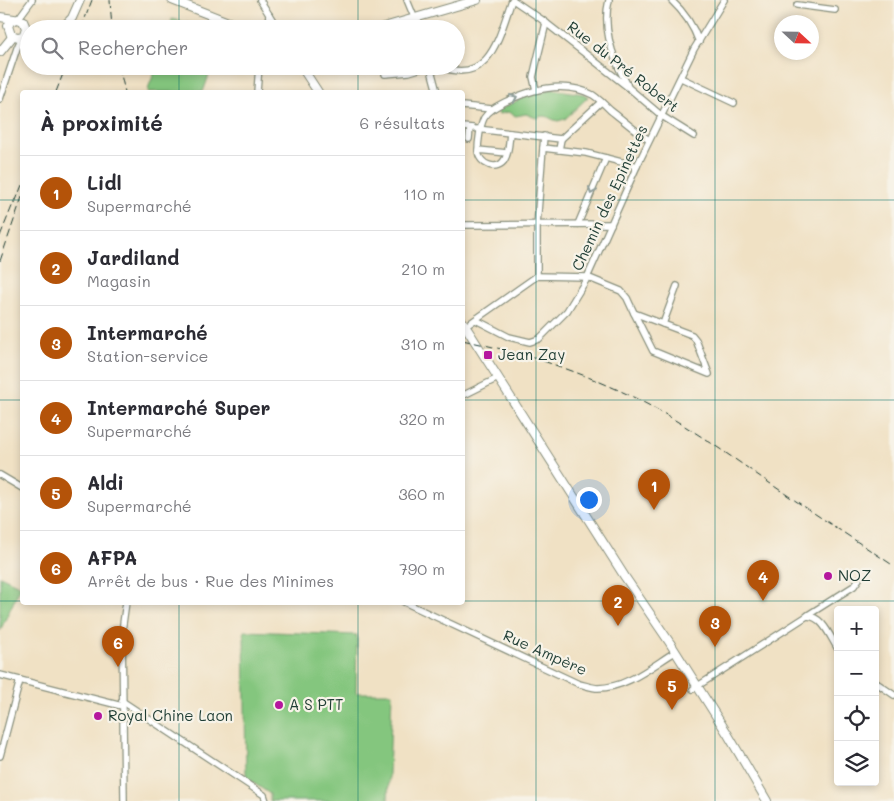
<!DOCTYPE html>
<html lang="fr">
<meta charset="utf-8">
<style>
:root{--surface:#fff;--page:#f7f7f7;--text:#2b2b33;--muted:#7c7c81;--line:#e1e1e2;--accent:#b45309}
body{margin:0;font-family:Mali,sans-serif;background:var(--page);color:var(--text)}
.controls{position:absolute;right:15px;bottom:15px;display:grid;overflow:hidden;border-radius:5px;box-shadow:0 2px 8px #0003}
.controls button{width:45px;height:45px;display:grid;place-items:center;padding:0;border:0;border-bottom:1px solid var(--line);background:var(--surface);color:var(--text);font:25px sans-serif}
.compass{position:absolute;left:774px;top:15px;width:45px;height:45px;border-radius:50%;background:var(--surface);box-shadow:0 2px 8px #0003;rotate:112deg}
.you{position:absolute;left:588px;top:499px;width:18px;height:18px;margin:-12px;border:4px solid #fff;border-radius:50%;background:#1a73e8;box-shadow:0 0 0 8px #1a73e833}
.badge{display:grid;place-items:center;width:32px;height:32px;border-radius:50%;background:var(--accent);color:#fff;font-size:16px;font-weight:700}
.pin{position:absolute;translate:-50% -41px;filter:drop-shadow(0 1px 2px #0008)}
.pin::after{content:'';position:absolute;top:26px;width:18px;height:15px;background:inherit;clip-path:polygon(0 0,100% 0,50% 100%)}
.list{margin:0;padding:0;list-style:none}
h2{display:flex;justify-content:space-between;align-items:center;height:65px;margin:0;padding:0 20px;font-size:21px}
h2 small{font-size:16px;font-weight:400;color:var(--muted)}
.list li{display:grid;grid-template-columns:32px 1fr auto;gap:15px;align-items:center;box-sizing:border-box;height:75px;padding:0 20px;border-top:1px solid var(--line)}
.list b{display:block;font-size:19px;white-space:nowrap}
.list p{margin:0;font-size:16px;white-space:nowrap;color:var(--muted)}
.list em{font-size:16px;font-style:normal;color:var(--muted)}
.icon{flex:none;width:28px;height:28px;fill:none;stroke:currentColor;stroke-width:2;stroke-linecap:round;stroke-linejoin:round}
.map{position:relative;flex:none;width:894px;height:801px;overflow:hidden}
.search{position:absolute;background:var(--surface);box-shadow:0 2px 8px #0003;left:20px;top:20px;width:445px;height:55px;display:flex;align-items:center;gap:12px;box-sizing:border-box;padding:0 18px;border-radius:28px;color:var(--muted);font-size:19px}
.panel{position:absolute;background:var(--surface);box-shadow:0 2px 8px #0003;left:20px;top:90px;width:445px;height:515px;border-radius:5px}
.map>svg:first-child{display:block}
.green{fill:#84c67e;stroke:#528259}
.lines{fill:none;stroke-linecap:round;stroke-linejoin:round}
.minor-casing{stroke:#888f7c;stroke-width:8}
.major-casing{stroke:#888f7c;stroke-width:10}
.minor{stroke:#fff;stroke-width:5.5}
.major{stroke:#fff;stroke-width:8}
.rail{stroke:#1f3d34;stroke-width:1;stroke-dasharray:8 4;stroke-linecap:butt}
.oneway{stroke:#8f9e9a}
.grid{fill:none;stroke:#0f766e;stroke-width:1;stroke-opacity:0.55}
.poi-dot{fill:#b5179e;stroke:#f7f3e8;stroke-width:2}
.labels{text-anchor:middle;stroke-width:4.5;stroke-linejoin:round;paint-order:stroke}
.street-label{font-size:15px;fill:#1f3d34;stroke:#f7f3e8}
.poi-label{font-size:15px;fill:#1f3d34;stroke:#f7f3e8;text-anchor:start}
</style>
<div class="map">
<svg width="894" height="801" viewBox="0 0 894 801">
<rect width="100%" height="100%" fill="#f7f3e8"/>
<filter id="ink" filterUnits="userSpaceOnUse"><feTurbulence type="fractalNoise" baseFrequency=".02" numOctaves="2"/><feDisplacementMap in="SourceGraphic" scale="10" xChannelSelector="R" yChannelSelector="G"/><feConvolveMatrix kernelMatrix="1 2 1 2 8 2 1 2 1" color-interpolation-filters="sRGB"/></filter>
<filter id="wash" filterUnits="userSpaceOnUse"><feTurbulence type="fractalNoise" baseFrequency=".0096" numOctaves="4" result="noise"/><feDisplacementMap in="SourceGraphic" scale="20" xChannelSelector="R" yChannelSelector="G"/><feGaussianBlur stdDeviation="1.12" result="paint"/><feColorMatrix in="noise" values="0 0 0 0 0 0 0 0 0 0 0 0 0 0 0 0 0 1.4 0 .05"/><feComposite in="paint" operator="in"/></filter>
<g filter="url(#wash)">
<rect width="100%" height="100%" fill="#f0e1c4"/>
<!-- green -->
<g class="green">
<polygon points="172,19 197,25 196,29 170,29"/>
<polygon points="157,66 187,66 209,75 203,92 148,92 149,86"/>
<path d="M551,89L584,94L588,97L565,119L558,121C547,119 549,113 536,118L526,114L516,116L508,112L499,114L497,111L532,93L546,92V90Z"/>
<polygon points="0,576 21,586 0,631"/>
<polygon points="244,631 357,635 356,693 392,693 388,801 270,801 270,794 246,778"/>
</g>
</g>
<g filter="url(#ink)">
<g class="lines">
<!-- minor casing -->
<g class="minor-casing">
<g id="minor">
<polyline points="260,0 278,29"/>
<polyline points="407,0 419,29"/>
<polyline points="513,0 541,19 629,88 662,116 694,136"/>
<path d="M609,0C602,28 613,59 627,84"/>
<path d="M671,0C684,12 693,25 699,42"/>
<polyline points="797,5 835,10"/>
<polyline points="18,19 32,0"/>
<polyline points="264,29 268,23 269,15"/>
<polyline points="430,66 437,92"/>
<path d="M439,66C490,87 499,36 512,0"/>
<polyline points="385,74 409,72 429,66"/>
<polyline points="681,78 734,103"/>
<polyline points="536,90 533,77 546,23"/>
<polyline points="257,92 259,66"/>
<polyline points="0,99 17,48 23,35"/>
<polyline points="462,106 492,109"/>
<polyline points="462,127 473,128"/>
<polyline points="477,129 561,139 559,150"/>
<path d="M510,133C509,141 509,152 505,159C498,172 479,165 478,151C478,143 480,126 484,118C489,110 497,106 505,102C532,89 564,80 593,95C599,99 605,105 610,110C623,120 635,131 649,140"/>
<polyline points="544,136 543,148 586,153 637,166"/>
<polyline points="469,139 470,128"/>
<polyline points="561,139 601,102"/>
<polyline points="478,150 507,153"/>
<polyline points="578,224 606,158"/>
<polyline points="462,225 611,224"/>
<polyline points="537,276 537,225 543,148"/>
<polygon points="634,313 692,335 696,340 709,374 653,351"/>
<polyline points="476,320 509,337 530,342 539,339 567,311 586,280 637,166 694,49 724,0"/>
<polyline points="663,324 677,286"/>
<polyline points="466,326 537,276 587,277 621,291 627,298 634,313"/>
<polyline points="462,396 498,378"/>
<polyline points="0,475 22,488"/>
<path d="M404,602L579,684C585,685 592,688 598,688C627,688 652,666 675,652"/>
<polyline points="808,615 854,586 859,579"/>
<polyline points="0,675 122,706"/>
<polyline points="875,682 894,695"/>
<path d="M693,689L807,616C823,616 830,637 838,649"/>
<polyline points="122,701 264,795 266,801"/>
<polyline points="0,756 20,680"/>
<polyline points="124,801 122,631 126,602"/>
</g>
</g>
<!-- major casing -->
<g class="major-casing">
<g id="major">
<polyline points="172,0 246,29"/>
<polyline points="0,17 14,19"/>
<polyline points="61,29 72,18 80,0"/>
<polyline points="377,29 477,0"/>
<polyline points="24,34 26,28 23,21 18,19 11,21 8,26 11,35 18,37 29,34"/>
<polyline points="0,52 13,36"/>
<polyline points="301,66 318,92"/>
<polyline points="462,321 625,577 670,643 727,733 767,801"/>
</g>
</g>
<!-- minor -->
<use href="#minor" class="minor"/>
<!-- major -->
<use href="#major" class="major"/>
<!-- rail -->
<g class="rail">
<polyline points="110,0 112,29"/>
<polyline points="81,29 92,0"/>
<polyline points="119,66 125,92"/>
<polyline points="56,92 66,66"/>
<polyline points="15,203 22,185"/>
<polyline points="0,236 15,199"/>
<polyline points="0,261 22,197"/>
<path d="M462,340C520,352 574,369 627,394C677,418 723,451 768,482C810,511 852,538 894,566"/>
</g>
</g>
<!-- one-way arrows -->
<defs><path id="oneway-chevron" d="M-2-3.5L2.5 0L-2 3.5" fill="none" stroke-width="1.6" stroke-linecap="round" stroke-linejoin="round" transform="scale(1.25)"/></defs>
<g class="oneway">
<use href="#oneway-chevron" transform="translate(514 98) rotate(-24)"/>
<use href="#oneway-chevron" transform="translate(592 191) rotate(113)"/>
</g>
</g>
<!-- grid -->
<path class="grid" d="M179,0V29M358,0V29M536,0V801M715,0V801M179,66V92M358,66V92M0,200H22M462,200H894M0,400H22M462,400H894M0,601H22M462,601H894M179,602V801M358,602V801"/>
<!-- markers -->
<g class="poi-dot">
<rect x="483" y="350" width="10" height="10" rx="2.5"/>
<circle cx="828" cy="576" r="5"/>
<circle cx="279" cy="705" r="5"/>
<circle cx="98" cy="716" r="5"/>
</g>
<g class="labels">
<!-- street labels -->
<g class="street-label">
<text transform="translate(623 67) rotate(38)" y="5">Rue du Pré Robert</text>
<text transform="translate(610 198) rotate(-65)" y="5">Chemin des Epinettes</text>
<text transform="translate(545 653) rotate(24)" y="5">Rue Ampère</text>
</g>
<!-- poi labels -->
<g class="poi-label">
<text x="498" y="360">Jean Zay</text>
<text x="838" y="581">NOZ</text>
<text x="289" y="710">A S PTT</text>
<text x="108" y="721">Royal Chine Laon</text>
</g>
</g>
</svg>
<div class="controls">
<button>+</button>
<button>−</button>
<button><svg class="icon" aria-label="locate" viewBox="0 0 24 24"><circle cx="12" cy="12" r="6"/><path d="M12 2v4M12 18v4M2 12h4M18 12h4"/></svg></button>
<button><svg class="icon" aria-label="layers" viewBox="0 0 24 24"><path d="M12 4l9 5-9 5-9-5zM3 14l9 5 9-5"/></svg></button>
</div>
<svg class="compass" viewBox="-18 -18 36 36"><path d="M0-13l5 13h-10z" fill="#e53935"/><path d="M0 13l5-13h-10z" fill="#7c7c81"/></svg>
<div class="you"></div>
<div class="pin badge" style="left:654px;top:510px">1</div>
<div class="pin badge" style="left:618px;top:626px">2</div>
<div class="pin badge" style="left:715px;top:647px">3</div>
<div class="pin badge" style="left:763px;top:601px">4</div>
<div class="pin badge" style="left:672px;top:710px">5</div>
<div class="pin badge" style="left:118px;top:667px">6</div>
<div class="search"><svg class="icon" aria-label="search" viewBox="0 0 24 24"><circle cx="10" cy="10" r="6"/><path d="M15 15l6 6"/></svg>Rechercher</div>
<section class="panel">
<h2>À proximité<small>6 résultats</small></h2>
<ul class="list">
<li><span class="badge">1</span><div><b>Lidl</b><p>Supermarché</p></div><em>110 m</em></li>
<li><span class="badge">2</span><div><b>Jardiland</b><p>Magasin</p></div><em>210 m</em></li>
<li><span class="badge">3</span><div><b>Intermarché</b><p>Station-service</p></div><em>310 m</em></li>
<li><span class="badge">4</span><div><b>Intermarché Super</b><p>Supermarché</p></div><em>320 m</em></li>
<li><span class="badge">5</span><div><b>Aldi</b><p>Supermarché</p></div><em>360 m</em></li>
<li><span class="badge">6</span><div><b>AFPA</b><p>Arrêt de bus · Rue des Minimes</p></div><em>790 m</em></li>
</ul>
</section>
</div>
